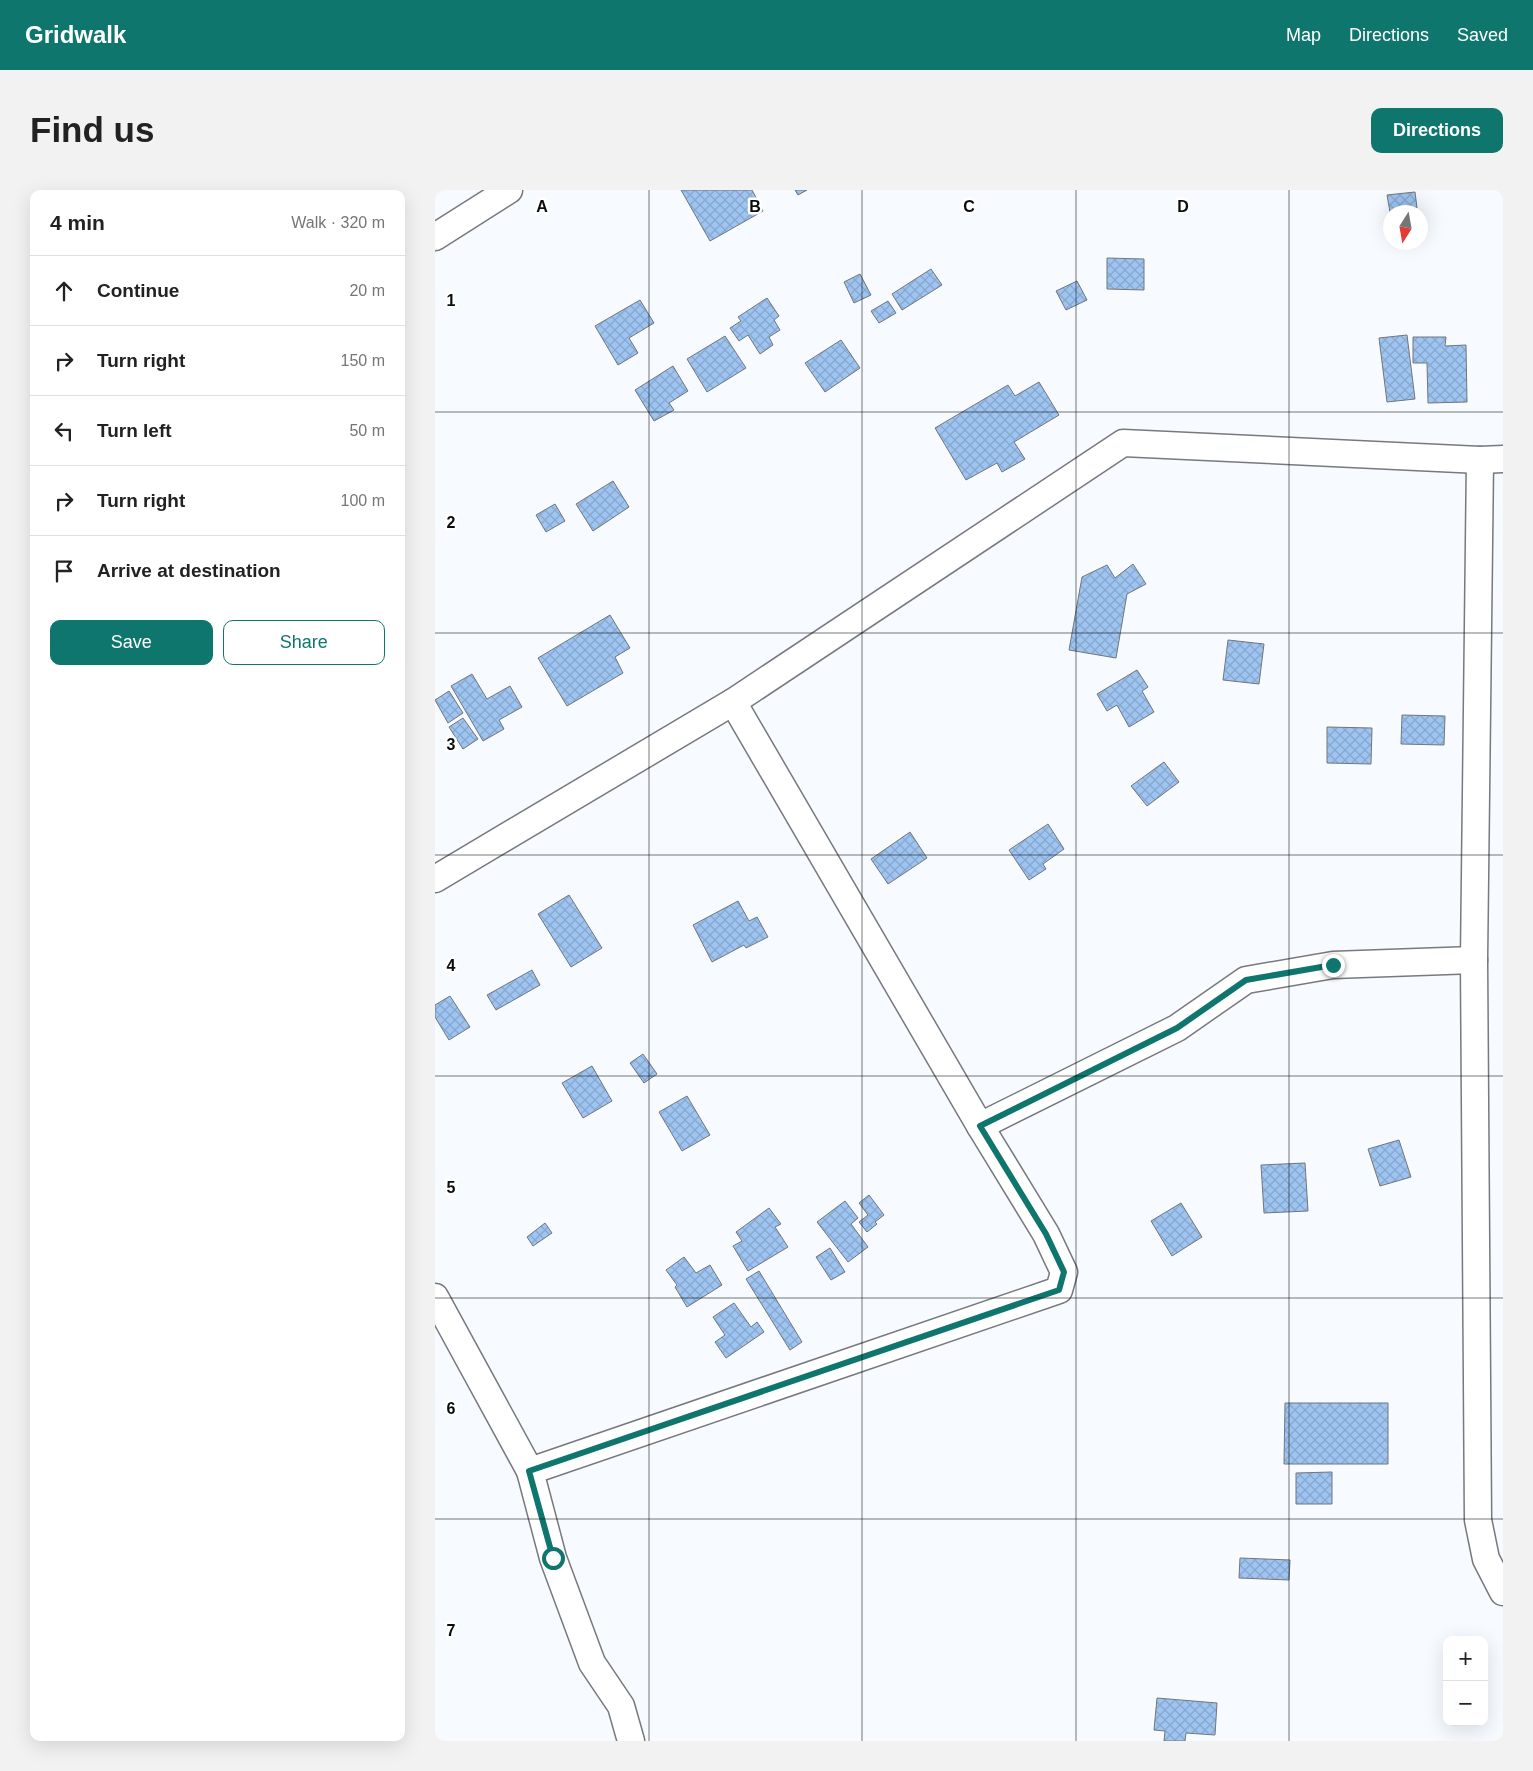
<!DOCTYPE html>
<meta charset="utf-8">
<style>
:root{--surface:#fff;--page:#f2f2f2;--text:#222;--muted:#767676;--line:#e0e0e0;--accent:#0f766e}
body{margin:0;font-family:Arial,sans-serif;background:var(--page);color:var(--text)}
.controls{position:absolute;right:15px;bottom:15px;display:grid;overflow:hidden;border-radius:10px;box-shadow:0 5px 20px #0002}
.controls button{width:45px;height:45px;display:grid;place-items:center;padding:0;border:0;border-bottom:1px solid var(--line);background:var(--surface);color:var(--text);font:25px sans-serif}
.compass{position:absolute;left:948px;top:15px;width:45px;height:45px;border-radius:50%;background:var(--surface);box-shadow:0 5px 20px #0002;rotate:191deg}
.stop{position:absolute;width:15px;height:15px;margin:-11px;border:4px solid #0f766e;border-radius:50%;background:#fff}
.stop.end{background:#0f766e;border-color:#fff;box-shadow:0 1px 5px #0008}
.list{margin:0;padding:0;list-style:none}
h2{display:flex;justify-content:space-between;align-items:center;height:65px;margin:0;padding:0 20px;font-size:21px}
h2 small{font-size:16px;font-weight:400;color:var(--muted)}
.list li{display:grid;grid-template-columns:32px 1fr auto;gap:15px;align-items:center;box-sizing:border-box;height:70px;padding:0 20px;border-top:1px solid var(--line)}
.list b{display:block;font-size:19px;white-space:nowrap}
.list em{font-size:16px;font-style:normal;color:var(--muted)}
.actions{display:flex;gap:10px;padding:15px 20px}
.actions a{flex:1;padding:11px 0;border:1px solid var(--accent);border-radius:10px;text-align:center;font-size:18px;color:var(--accent)}
.actions .main{background:var(--accent);color:#fff}
.icon{flex:none;width:28px;height:28px;fill:none;stroke:currentColor;stroke-width:2;stroke-linecap:round;stroke-linejoin:round}
.map{position:relative;flex:none;width:1068px;height:1551px;overflow:hidden;border-radius:10px}
header{display:flex;align-items:center;gap:30px;box-sizing:border-box;height:70px;padding:0 25px;background:var(--accent);color:#fff}
header strong{font-size:24px}
nav{display:flex;gap:28px;margin-inline-start:auto;font-size:18px}
.intro{display:flex;align-items:center;justify-content:space-between;box-sizing:border-box;height:120px;padding:0 30px}
h1{margin:0;font-size:35px}
.button{padding:12px 22px;border-radius:10px;background:var(--accent);color:#fff;font-size:18px;font-weight:700}
main{display:flex;gap:30px;padding:0 30px}
aside{flex:1;background:var(--surface);border-radius:10px;box-shadow:0 5px 20px #0002}
.map>svg:first-child{display:block}
.building{fill:url(#building-cross-hatch);stroke:#72767a}
.lines{fill:none;stroke-linecap:round;stroke-linejoin:round}
.street-casing{stroke:#76797e;stroke-width:29}
.street{stroke:#fff;stroke-width:26}
.route{stroke:#0f766e;stroke-width:6}
.grid{fill:none;stroke:#0a0b0d;stroke-width:1;stroke-opacity:0.55}
.grid-label{font-size:16px;text-anchor:middle;font-weight:bold;fill:#0a0b0d;stroke:#fff;stroke-width:5;stroke-linejoin:round;paint-order:stroke}
</style>
<header>
<strong>Gridwalk</strong>
<nav><a>Map</a><a>Directions</a><a>Saved</a></nav>
</header>
<div class="intro"><h1>Find us</h1><a class="button">Directions</a></div>
<main>
<aside>
<h2>4 min<small>Walk · 320 m</small></h2>
<ul class="list">
<li><svg class="icon" aria-label="ahead" viewBox="0 0 24 24"><path d="M12 20V5M6 11l6-6 6 6"/></svg><div><b>Continue</b></div><em>20 m</em></li>
<li><svg class="icon" aria-label="right" viewBox="0 0 24 24"><path d="M7 20v-9h11M14 6l5 5-5 5"/></svg><div><b>Turn right</b></div><em>150 m</em></li>
<li><svg class="icon" aria-label="left" viewBox="0 0 24 24"><path d="M17 20v-9H6M10 6l-5 5 5 5"/></svg><div><b>Turn left</b></div><em>50 m</em></li>
<li><svg class="icon" aria-label="right" viewBox="0 0 24 24"><path d="M7 20v-9h11M14 6l5 5-5 5"/></svg><div><b>Turn right</b></div><em>100 m</em></li>
<li><svg class="icon" aria-label="arrive" viewBox="0 0 24 24"><path d="M6 21V4h12l-3 4 3 4H6"/></svg><div><b>Arrive at destination</b></div></li>
</ul>
<div class="actions"><a class="main">Save</a><a>Share</a></div>
</aside>
<div class="map">
<svg width="1068" height="1551" viewBox="0 0 1068 1551">
<defs>
<pattern id="building-cross-hatch" width="8" height="8" patternUnits="userSpaceOnUse" patternTransform="scale(1.25)"><rect width="8" height="8" fill="#9ec4f1"/><path d="M0 0l8 8M0 8l8-8" fill="none" stroke="#87a7cd"/></pattern>
</defs>
<rect width="100%" height="100%" fill="#f7fafe"/>
<!-- building -->
<g class="building">
<polygon points="246,0 317,0 328,21 275,51"/>
<polygon points="360,0 372,0 363,5"/>
<polygon points="980,2 982,18 955,22 952,5"/>
<polygon points="672,68 709,69 709,100 672,99"/>
<polygon points="496,79 507,95 467,120 457,104"/>
<polygon points="425,84 436,105 419,113 409,92"/>
<polygon points="642,91 652,110 631,120 621,101"/>
<polygon points="332,108 344,126 339,130 345,140 334,147 338,155 325,164 313,145 304,151 295,138 306,131 303,127"/>
<polygon points="205,110 219,133 194,148 203,163 183,175 160,136"/>
<polygon points="453,111 461,123 444,133 436,121"/>
<polygon points="972,145 980,209 952,212 944,148"/>
<polygon points="290,146 311,178 272,202 252,169"/>
<polygon points="978,147 1011,147 1010,156 1031,155 1032,212 993,213 992,173 978,173"/>
<polygon points="406,150 425,178 390,202 370,173"/>
<polygon points="238,176 253,201 234,213 239,220 219,231 200,200"/>
<polygon points="604,192 624,225 579,252 590,269 567,282 562,273 531,290 500,238 573,195 580,206"/>
<polygon points="178,291 194,317 158,341 141,314"/>
<polygon points="120,314 130,331 111,342 101,325"/>
<polygon points="698,374 711,394 692,404 681,468 634,460 647,387 672,375 680,388"/>
<polygon points="175,425 195,458 180,467 188,483 132,516 103,468"/>
<polygon points="793,450 829,454 824,494 788,490"/>
<polygon points="702,480 713,497 707,501 719,522 694,537 682,515 672,521 662,504"/>
<polygon points="37,484 52,509 75,496 87,517 64,530 69,539 48,551 16,496"/>
<polygon points="14,501 28,523 13,533 0,510"/>
<polygon points="967,525 1010,526 1009,555 966,554"/>
<polygon points="28,528 43,549 28,559 14,537"/>
<polygon points="892,537 937,538 936,574 892,573"/>
<polygon points="729,572 744,592 712,616 696,596"/>
<polygon points="613,634 629,659 608,674 611,679 594,690 574,660"/>
<polygon points="475,642 492,668 453,694 436,669"/>
<polygon points="134,705 167,758 136,777 103,724"/>
<polygon points="303,711 314,731 322,727 333,747 311,758 309,755 277,772 258,735"/>
<polygon points="97,780 105,795 61,820 52,805"/>
<polygon points="15,806 35,837 14,850 0,827 0,815"/>
<polygon points="208,864 222,884 209,893 195,873"/>
<polygon points="157,876 177,911 148,928 127,893"/>
<polygon points="252,906 275,945 247,961 224,922"/>
<polygon points="964,950 976,987 945,996 933,959"/>
<polygon points="870,973 873,1021 829,1023 826,975"/>
<polygon points="434,1005 449,1025 440,1032 442,1034 432,1042 424,1032 433,1025 424,1013"/>
<polygon points="410,1011 423,1028 416,1034 433,1057 413,1072 382,1032"/>
<polygon points="746,1013 767,1047 737,1066 716,1031"/>
<polygon points="334,1018 346,1034 340,1037 353,1057 313,1081 298,1056 307,1051 301,1042"/>
<polygon points="110,1033 117,1043 98,1056 92,1047"/>
<polygon points="395,1058 410,1082 396,1090 381,1067"/>
<polygon points="249,1067 261,1083 275,1075 287,1095 252,1117 240,1097 242,1095 231,1080"/>
<polygon points="324,1081 367,1152 355,1160 311,1089"/>
<polygon points="299,1113 316,1137 322,1132 329,1142 291,1168 280,1152 290,1145 278,1127"/>
<polygon points="850,1213 953,1213 953,1274 849,1274"/>
<polygon points="897,1282 897,1314 861,1314 861,1283"/>
<polygon points="805,1368 855,1370 854,1390 804,1388"/>
<polygon points="722,1508 782,1513 780,1545 751,1543 750,1551 729,1551 730,1541 719,1540"/>
</g>
<g class="lines">
<!-- street casing -->
<g class="street-casing">
<g id="street">
<polyline points="0,47 74,0"/>
<polyline points="1045,270 1039,770 1043,1330 1051,1369 1068,1402"/>
<polyline points="0,689 298,512 688,253 1045,270 1068,269"/>
<polyline points="545,936 742,838 811,790 898,775 1039,770"/>
<polyline points="0,1107 95,1281 624,1100 629,1082 611,1044 545,936 298,512"/>
<polyline points="95,1281 118,1368 157,1473 186,1516 196,1551"/>
</g>
</g>
<!-- street -->
<use href="#street" class="street"/>
</g>
<g class="lines">
<!-- route -->
<polyline class="route" points="118,1368 94,1281 624,1100 629,1082 611,1044 545,936 742,838 811,790 898,775"/>
</g>
<!-- grid -->
<path class="grid" d="M214,0V1551M427,0V1551M641,0V1551M854,0V1551M0,222H1068M0,443H1068M0,665H1068M0,886H1068M0,1108H1068M0,1329H1068"/>
<g class="grid-label">
<text x="107" y="22">A</text>
<text x="320" y="22">B</text>
<text x="534" y="22">C</text>
<text x="748" y="22">D</text>
<text x="16" y="116">1</text>
<text x="16" y="338">2</text>
<text x="16" y="560">3</text>
<text x="16" y="781">4</text>
<text x="16" y="1003">5</text>
<text x="16" y="1224">6</text>
<text x="16" y="1446">7</text>
</g>
</svg>
<div class="controls">
<button>+</button>
<button>−</button>
</div>
<svg class="compass" viewBox="-18 -18 36 36"><path d="M0-13l5 13h-10z" fill="#e53935"/><path d="M0 13l5-13h-10z" fill="#767676"/></svg>
<div class="stop" style="left:118px;top:1368px"></div>
<div class="stop end" style="left:898px;top:775px"></div>
</div>
</main>
